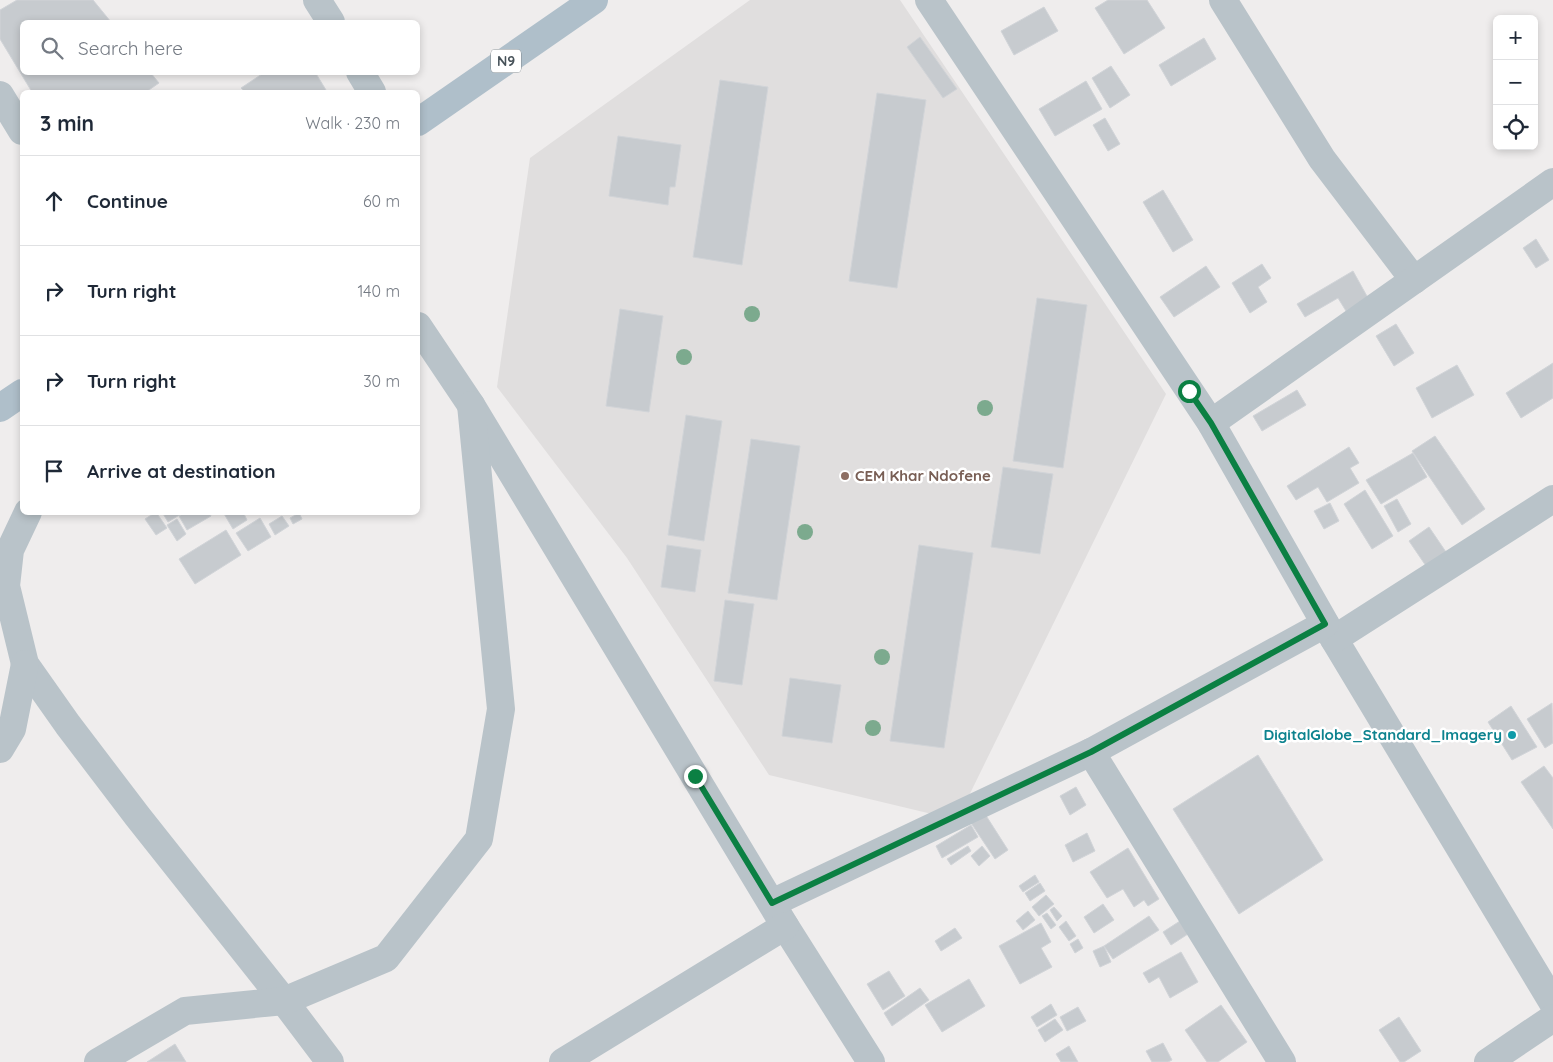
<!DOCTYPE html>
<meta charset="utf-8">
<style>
:root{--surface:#fff;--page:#f6f6f7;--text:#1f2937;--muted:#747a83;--line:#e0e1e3}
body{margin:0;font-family:Quicksand,sans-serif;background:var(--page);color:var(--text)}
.controls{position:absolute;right:15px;top:15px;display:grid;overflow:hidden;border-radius:8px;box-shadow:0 2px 8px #0003}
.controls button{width:45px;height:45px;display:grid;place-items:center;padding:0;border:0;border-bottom:1px solid var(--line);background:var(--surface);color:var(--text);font:25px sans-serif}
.stop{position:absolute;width:15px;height:15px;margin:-11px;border:4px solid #0b8043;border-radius:50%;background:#fff}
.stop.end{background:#0b8043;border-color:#fff;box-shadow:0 1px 5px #0008}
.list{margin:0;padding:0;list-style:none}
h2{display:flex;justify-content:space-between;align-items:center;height:65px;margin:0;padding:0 20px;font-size:21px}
h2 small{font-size:16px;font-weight:400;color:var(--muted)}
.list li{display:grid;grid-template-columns:32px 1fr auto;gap:15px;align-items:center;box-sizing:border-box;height:90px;padding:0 20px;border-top:1px solid var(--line)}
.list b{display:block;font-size:19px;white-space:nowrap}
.list em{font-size:16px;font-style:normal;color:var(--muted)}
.icon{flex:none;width:28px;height:28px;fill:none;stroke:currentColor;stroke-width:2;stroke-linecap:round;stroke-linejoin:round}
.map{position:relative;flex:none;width:1553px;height:1062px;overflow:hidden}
.search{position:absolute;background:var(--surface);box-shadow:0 2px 8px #0003;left:20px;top:20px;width:400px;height:55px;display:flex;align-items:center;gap:12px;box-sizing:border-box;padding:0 18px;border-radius:8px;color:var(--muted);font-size:19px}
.panel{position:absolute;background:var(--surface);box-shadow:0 2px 8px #0003;left:20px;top:90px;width:400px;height:425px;border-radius:8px}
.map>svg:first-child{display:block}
.education{fill:#e0dede}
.building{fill:#c7cbcf;stroke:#d1d4d8}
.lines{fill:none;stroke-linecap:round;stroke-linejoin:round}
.minor{stroke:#b9c3c9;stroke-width:28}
.major{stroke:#afbfca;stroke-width:28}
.tree{fill:#7caa8e}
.route{stroke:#0b8043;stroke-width:6}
.education-dot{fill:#8d6e63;stroke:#fff;stroke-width:2}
.culture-dot{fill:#0f9aa8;stroke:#fff;stroke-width:2}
.labels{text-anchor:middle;stroke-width:5;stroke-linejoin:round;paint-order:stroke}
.shield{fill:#fff;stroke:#7e868b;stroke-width:1}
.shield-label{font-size:14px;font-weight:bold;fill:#475259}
.education-label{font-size:15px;font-weight:bold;fill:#785e54;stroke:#fff;text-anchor:start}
.culture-label{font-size:15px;font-weight:bold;fill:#0d838f;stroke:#fff;text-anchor:end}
</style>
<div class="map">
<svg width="1553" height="1062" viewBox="0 0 1553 1062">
<rect width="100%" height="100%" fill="#efeded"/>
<!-- education -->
<polygon class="education" points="750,0 900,0 1166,394 957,820 769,775 627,558 497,387 530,158"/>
<!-- building -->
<g class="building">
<polygon points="17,0 93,0 111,22 22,22 22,72 150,72 159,83 146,92 32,92 0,39 0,10"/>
<polygon points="1108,0 1147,0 1165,28 1124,54 1095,8"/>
<polygon points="1044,7 1058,31 1014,55 1001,31"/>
<polygon points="920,37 957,89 943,98 907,47"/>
<polygon points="1204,38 1216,59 1171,86 1159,65"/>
<polygon points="1111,66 1130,95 1110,108 1092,78"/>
<polygon points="265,72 315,72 326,90 321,92 245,92 241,88"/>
<polygon points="720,80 768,87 742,265 693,257"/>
<polygon points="1086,81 1102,109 1055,136 1039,109"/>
<polygon points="877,93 926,100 897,288 849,281"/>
<polygon points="1105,118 1120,144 1108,151 1093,125"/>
<polygon points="618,136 681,145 675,187 670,187 668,205 609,196"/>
<polygon points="1163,190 1193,240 1173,252 1143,202"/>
<polygon points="1536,239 1549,260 1536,268 1523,248"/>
<polygon points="1262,264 1271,278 1258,287 1267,302 1250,313 1232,283"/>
<polygon points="1206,266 1220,287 1174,317 1160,297"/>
<polygon points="1353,271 1368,298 1346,311 1338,298 1305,317 1297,304"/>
<polygon points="1037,298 1087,305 1063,468 1013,461"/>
<polygon points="620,309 663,316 649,412 606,406"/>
<polygon points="1396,324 1414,353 1394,366 1376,336"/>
<polygon points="1553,363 1553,398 1521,418 1506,393"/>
<polygon points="1457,365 1474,395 1432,418 1416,388"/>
<polygon points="1297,390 1306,405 1262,431 1253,416"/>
<polygon points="686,415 722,421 704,541 668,535"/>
<polygon points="1435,436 1485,509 1462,525 1412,451"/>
<polygon points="751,439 800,446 777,600 728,593"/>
<polygon points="1349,447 1359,463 1350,468 1359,483 1327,502 1318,487 1296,500 1287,486"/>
<polygon points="1413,453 1427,477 1381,504 1366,480"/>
<polygon points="1003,467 1053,474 1040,554 991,547"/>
<polygon points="1365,490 1393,536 1372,549 1344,504"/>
<polygon points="1397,499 1411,524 1398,532 1384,506"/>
<polygon points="1330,503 1339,521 1324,529 1314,511"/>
<polygon points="156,512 167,528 156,535 145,519"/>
<polygon points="162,512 181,512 181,514 168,522"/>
<polygon points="186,512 209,512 211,516 187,530 179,516"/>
<polygon points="223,512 243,512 247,520 233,529"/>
<polygon points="299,513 302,519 293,524 290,518"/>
<polygon points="282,516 289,526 275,535 269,524"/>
<polygon points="260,518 271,537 248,551 236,533"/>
<polygon points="177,519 186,534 177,541 167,525"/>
<polygon points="1429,527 1446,552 1426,566 1409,541"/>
<polygon points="226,530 241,555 195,584 179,559"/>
<polygon points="667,545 701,550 695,592 661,587"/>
<polygon points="919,545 973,553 944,748 890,741"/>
<polygon points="725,600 754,604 742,685 714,681"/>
<polygon points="790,678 841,685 832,743 782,736"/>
<polygon points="1552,703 1553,743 1545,748 1527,719"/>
<polygon points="1511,706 1537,747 1512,760 1488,722"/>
<polygon points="1258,755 1323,860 1239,914 1173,809"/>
<polygon points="1544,766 1553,778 1553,829 1521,782"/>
<polygon points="1076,787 1086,805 1070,815 1060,796"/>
<polygon points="985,814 1008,850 995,859 971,823"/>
<polygon points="971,825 978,837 942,858 936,846"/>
<polygon points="1087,833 1095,851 1073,862 1065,845"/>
<polygon points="968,846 971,851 951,865 947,859"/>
<polygon points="982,846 990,856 979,866 971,856"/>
<polygon points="1128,848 1159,899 1148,906 1144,900 1134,907 1123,889 1107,898 1090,872"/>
<polygon points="1035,875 1039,882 1023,892 1019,886"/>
<polygon points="1040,883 1045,891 1030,901 1025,893"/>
<polygon points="1046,895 1054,904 1039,916 1032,907"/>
<polygon points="1103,904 1114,920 1094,933 1084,917"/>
<polygon points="1054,907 1062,916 1057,921 1050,910"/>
<polygon points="1028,911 1035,920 1023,930 1016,921"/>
<polygon points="1047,913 1056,925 1051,929 1042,916"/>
<polygon points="1149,916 1159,930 1113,959 1104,946"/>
<polygon points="1066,921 1076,936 1069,941 1059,927"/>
<polygon points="1180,921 1188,934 1171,945 1163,932"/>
<polygon points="1041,923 1051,942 1041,948 1052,967 1020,984 999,946"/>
<polygon points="955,928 962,938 941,951 935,941"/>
<polygon points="1078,939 1083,948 1075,953 1070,944"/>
<polygon points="1104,946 1111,962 1100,967 1093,951"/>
<polygon points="1181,952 1198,982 1170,998 1159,977 1149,983 1143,973"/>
<polygon points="889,971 905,996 883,1010 867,984"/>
<polygon points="969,979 985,1006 942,1032 925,1005"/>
<polygon points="920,988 929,1000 892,1026 884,1013"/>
<polygon points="1051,1004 1057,1015 1037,1027 1031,1017"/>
<polygon points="1221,1005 1247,1042 1218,1062 1207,1062 1185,1030"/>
<polygon points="1078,1007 1086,1021 1067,1031 1060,1017"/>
<polygon points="1399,1017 1421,1051 1404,1062 1400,1062 1379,1030"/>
<polygon points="1055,1019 1063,1030 1045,1042 1038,1030"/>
<polygon points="1163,1043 1172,1060 1168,1062 1152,1062 1146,1051"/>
<polygon points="175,1044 186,1062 147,1062"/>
<polygon points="1069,1046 1078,1062 1061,1062 1056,1054"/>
</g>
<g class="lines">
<!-- minor -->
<g class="minor">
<polyline points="317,0 331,22"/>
<polyline points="929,0 1211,423 1334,639 1553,1003"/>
<polyline points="1223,0 1322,159 1414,280"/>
<polyline points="360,72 372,92"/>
<polyline points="0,95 22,131"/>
<polyline points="418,326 471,405 785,926 871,1062"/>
<polyline points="1211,423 1553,182"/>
<polyline points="28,512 10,550 6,586 25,664 68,725 138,817 284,1001 330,1062"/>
<polyline points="1334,639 1553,499"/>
<polyline points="0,749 12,729 25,664"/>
<polyline points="772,903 1091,752"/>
<polyline points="98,1062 185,1011 284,1001 386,958 479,839 501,709 471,405"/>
<polyline points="563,1062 785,926"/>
<polyline points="1282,1062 1091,752 1325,624"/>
<polyline points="1488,1062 1553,1018"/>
</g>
<!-- major -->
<g class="major">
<polyline points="418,122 594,0"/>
<polyline points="0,408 22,393"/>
</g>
</g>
<!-- trees -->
<g class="tree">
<circle cx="752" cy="314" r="8"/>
<circle cx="684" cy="357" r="8"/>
<circle cx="985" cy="408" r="8"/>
<circle cx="805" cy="532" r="8"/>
<circle cx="882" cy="657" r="8"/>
<circle cx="873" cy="728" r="8"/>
</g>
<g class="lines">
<!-- route -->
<polyline class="route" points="695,776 772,903 1091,752 1325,624 1211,423 1189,391"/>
</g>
<!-- markers -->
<circle class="education-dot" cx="845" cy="476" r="5"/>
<circle class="culture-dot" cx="1512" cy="735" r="5"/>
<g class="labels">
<!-- shield labels -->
<rect class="shield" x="491" y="49.5" width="30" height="23" rx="4"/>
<g class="shield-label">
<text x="506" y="66">N9</text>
</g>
<!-- education labels -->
<g class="education-label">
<text x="855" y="481">CEM Khar Ndofene</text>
</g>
<!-- culture labels -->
<g class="culture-label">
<text x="1502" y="740">DigitalGlobe_Standard_Imagery</text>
</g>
</g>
</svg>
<div class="controls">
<button>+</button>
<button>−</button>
<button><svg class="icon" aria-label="locate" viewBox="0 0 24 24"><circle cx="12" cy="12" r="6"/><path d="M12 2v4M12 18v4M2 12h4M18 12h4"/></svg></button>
</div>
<div class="stop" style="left:1189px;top:391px"></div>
<div class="stop end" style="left:695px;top:776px"></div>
<div class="search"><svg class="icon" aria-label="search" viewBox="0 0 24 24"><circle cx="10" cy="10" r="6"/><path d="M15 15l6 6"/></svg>Search here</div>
<section class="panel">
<h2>3 min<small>Walk · 230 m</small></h2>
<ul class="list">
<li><svg class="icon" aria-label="ahead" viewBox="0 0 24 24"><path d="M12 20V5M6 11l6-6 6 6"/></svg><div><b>Continue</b></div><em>60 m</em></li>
<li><svg class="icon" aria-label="right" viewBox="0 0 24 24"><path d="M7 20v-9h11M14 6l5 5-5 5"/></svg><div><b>Turn right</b></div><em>140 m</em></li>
<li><svg class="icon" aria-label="right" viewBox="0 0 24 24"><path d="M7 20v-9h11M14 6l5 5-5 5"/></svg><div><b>Turn right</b></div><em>30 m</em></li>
<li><svg class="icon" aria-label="arrive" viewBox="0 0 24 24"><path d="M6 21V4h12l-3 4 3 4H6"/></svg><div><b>Arrive at destination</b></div></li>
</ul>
</section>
</div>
